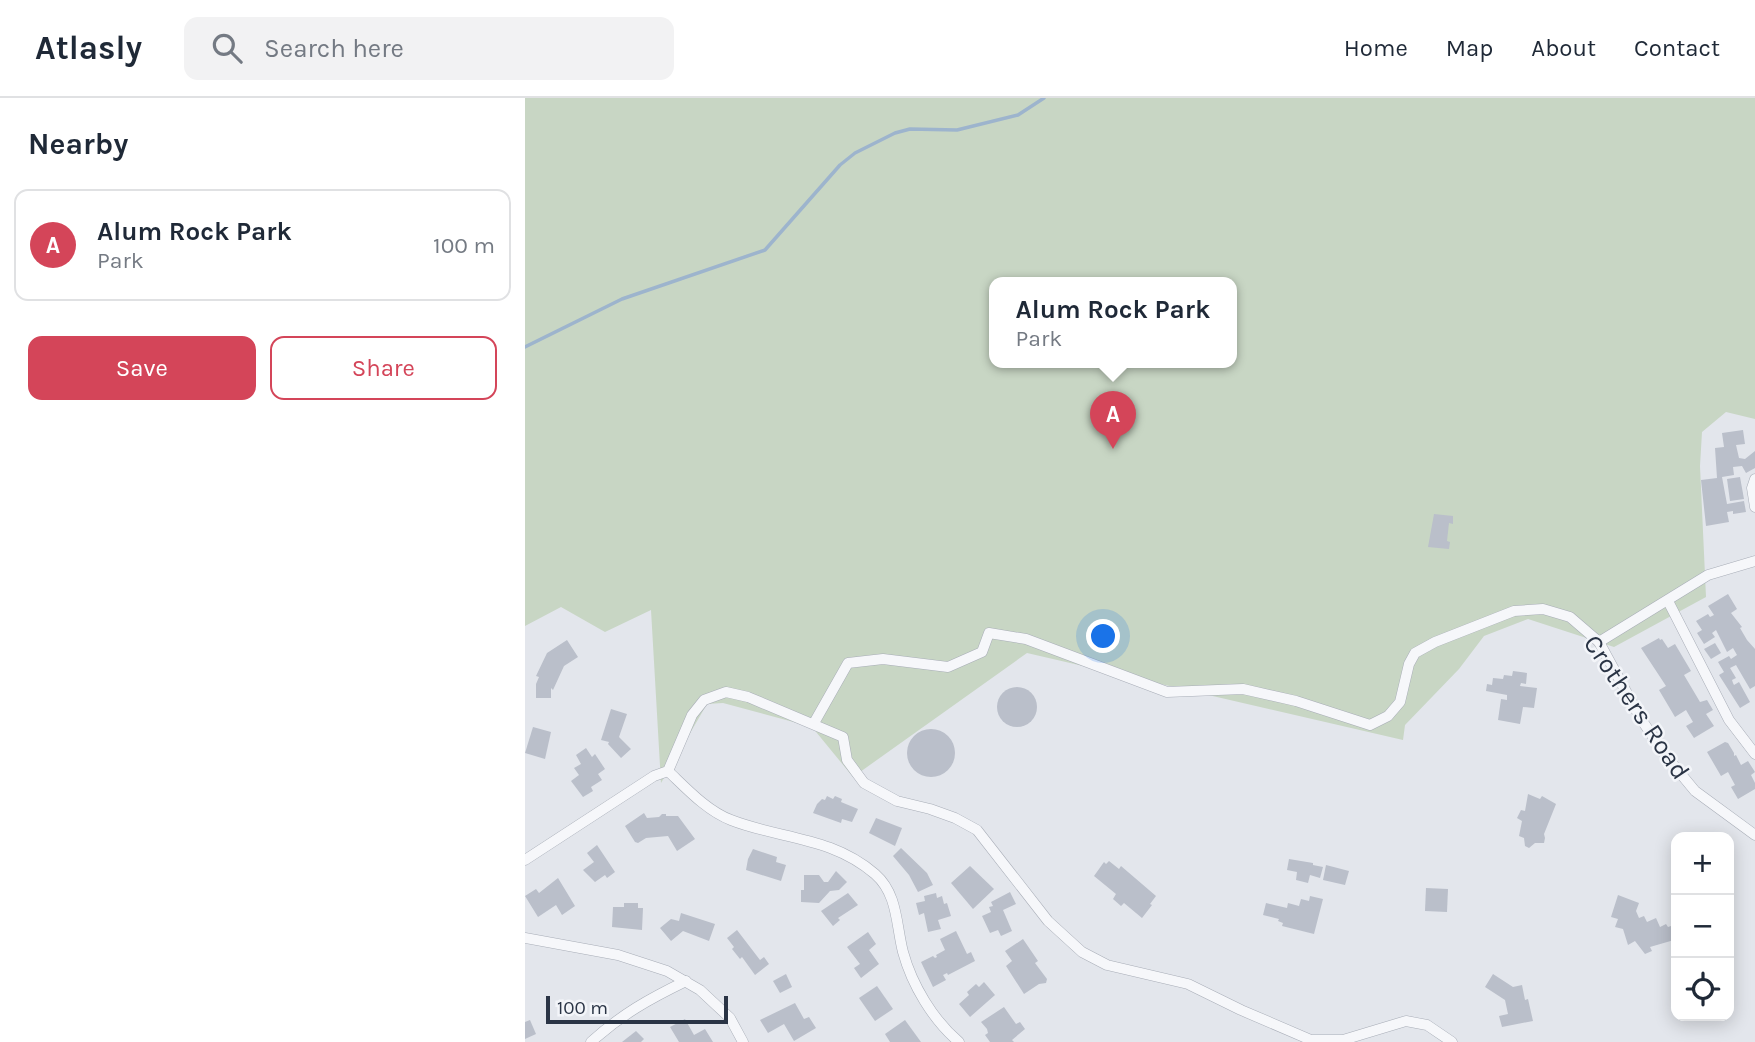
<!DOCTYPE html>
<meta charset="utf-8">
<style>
:root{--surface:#fff;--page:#f2f2f3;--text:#1f2937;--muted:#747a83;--line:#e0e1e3;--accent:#d44559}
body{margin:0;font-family:Karla,sans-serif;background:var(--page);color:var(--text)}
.controls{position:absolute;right:21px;bottom:21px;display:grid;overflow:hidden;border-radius:14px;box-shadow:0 4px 18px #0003}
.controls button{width:63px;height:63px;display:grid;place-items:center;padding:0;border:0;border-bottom:2px solid var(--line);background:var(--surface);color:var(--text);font:35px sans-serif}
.scale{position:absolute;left:21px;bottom:18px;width:182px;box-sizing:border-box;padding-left:7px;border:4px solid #2a3445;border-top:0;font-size:19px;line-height:24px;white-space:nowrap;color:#2a3445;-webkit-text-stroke:5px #f3f5f9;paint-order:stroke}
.you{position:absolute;left:579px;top:539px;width:24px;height:24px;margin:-18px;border:5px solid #fff;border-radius:50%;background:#1a73e8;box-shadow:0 0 0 10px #1a73e833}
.badge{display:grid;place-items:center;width:46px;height:46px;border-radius:50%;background:var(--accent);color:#fff;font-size:23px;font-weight:700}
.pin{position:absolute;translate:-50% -58px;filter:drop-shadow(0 2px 4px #0008)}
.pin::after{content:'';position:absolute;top:37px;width:24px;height:21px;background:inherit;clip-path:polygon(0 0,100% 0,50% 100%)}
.popup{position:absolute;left:464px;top:179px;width:248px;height:91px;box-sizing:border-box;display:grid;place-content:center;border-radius:14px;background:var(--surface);filter:drop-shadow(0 2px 5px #0005);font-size:23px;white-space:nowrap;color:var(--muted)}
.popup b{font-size:26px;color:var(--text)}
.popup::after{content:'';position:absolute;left:50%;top:100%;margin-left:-14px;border:14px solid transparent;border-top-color:var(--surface)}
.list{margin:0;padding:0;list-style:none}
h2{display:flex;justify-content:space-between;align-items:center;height:91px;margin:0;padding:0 28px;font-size:30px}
h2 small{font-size:23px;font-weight:400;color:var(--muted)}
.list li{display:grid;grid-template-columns:46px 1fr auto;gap:21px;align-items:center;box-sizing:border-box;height:112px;margin:0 14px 14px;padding:0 14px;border:2px solid var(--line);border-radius:14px}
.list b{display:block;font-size:26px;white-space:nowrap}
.list p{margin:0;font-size:23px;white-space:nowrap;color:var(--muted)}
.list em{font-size:23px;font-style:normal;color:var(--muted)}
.actions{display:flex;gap:14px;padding:21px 28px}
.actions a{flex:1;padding:16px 0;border:2px solid var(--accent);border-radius:14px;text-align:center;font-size:24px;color:var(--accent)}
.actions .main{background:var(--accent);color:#fff}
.icon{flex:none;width:38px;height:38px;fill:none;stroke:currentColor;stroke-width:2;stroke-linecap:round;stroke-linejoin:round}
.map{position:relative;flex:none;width:1230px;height:944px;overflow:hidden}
header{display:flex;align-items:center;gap:42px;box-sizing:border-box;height:98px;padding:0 35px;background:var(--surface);border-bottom:2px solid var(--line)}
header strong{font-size:33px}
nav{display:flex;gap:38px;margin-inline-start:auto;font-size:24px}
.search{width:490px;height:63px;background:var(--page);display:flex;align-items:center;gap:18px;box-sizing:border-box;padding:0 24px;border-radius:14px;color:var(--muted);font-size:26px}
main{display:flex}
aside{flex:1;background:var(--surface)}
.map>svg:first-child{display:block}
.green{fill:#c8d6c4;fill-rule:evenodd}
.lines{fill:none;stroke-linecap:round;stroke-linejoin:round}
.stream{stroke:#9db4cd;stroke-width:3.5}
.building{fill:#babfca}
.street-casing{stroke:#a8adb7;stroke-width:11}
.street{stroke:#f6f7fa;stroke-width:10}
.labels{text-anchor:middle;stroke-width:5;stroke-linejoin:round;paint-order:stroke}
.street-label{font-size:26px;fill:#2a3445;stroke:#f3f5f9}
</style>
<header>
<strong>Atlasly</strong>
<div class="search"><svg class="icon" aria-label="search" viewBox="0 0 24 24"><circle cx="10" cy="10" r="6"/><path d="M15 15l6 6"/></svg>Search here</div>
<nav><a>Home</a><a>Map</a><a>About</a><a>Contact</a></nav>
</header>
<main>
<aside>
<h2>Nearby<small></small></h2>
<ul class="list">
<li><span class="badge">A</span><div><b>Alum Rock Park</b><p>Park</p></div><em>100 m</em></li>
</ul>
<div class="actions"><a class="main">Save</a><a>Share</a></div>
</aside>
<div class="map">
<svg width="1230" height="944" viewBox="0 0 1230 944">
<rect width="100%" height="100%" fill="#e3e6ec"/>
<!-- green -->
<path class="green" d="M0,0H1230V321L1201,314L1177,334L1175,368L1181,499L1089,549L1003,521L959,538L934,571L880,627L878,642L502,555L328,679L287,629L198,605L182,606L136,685L126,512L80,534L36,509L0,528ZM469,185H707V265H469Z"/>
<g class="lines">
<!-- stream -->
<polyline class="stream" points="0,249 97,201 240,152 315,67 330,55 370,35 385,31 432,32 493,17 519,0"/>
</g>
<!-- building -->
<g class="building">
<polygon points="1218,332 1220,346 1211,347 1214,360 1220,361 1230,353 1230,370 1221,375 1217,368 1208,369 1209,377 1197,379 1202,406 1219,403 1221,414 1208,416 1208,413 1202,414 1204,424 1181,428 1176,382 1192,380 1190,350 1199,349 1197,335"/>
<polygon points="1215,379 1219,401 1205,403 1202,381"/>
<polygon points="909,416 928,418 928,426 924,425 922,443 925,444 924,451 903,449"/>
<polygon points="1203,496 1212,511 1206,515 1217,529 1215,530 1222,542 1230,551 1230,588 1225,591 1211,567 1205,570 1211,580 1207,582 1208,585 1209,587 1214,584 1225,604 1215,610 1194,577 1199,574 1193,564 1204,558 1206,561 1212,557 1208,550 1202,554 1191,532 1187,535 1190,539 1179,546 1172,535 1177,532 1171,523 1183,516 1185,519 1189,517 1183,508"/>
<polygon points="1134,540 1135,542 1137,541 1143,550 1150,546 1166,573 1159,577 1175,604 1182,602 1188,612 1181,616 1189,628 1169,640 1161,628 1168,624 1161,612 1150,619 1134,592 1141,588 1116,550"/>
<polygon points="42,542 53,559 39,568 28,592 26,590 26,600 11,600 11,586 14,579 11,578 22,555"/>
<polygon points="1190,545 1196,555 1186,561 1179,551"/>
<polygon points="988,573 1002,575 1001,586 996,585 995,588 1012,590 1009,610 998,609 995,626 973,622 976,601 982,602 982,597 961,593 962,586 967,587 968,580 978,581 979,577 987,578"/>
<circle cx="492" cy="609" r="20"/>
<polygon points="86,611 102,616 94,639 106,651 96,660 83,646 84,644 76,642"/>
<polygon points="8,629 26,634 20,661 0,655"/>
<circle cx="406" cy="655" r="24"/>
<polygon points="1200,644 1203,645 1209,655 1209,658 1211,657 1216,667 1223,663 1230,674 1226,677 1230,685 1230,691 1213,701 1206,689 1210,687 1203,674 1196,678 1182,654"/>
<polygon points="61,650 67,659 70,656 80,671 73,676 77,682 66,689 68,693 58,699 46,683 54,677 49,670 56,666 51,657"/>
<polygon points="1003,696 1015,701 1017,698 1031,706 1019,736 1020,740 1019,745 1010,745 1004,750 1000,748 999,740 994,738 997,723 992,720 996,712 1000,713"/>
<polygon points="302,698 308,701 310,698 317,701 316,704 333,711 327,724 317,721 316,725 288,715 292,706 297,701 300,702"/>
<polygon points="119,715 122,720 134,719 137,716 141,716 141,718 153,718 170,741 152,753 143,738 121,740 113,745 110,744 100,728"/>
<polygon points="351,720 377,730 370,748 344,735"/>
<polygon points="72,747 90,774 82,780 80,777 70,784 58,772 69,764 62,755"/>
<polygon points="376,750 402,775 408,787 393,794 384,777 368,758"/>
<polygon points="228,751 252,759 251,764 261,767 256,783 221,772 223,761"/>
<polygon points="764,761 788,765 788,767 798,769 795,780 785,777 783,785 771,782 772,774 762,772"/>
<polygon points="584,763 594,771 596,768 631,798 625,806 627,807 617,820 599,805 596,808 588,801 591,796 569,778 579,764 581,766"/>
<polygon points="801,767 824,773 820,787 798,782"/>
<polygon points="445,768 469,791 448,811 426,785"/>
<polygon points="311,773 322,784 314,792 305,793 294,805 276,804 276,792 279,792 279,777 294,777 299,784 303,784"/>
<polygon points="33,780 50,808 37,817 31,807 13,819 0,798 11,791 14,795"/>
<polygon points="901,790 923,791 922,814 900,813"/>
<polygon points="485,794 491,806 478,812 487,833 476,838 473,832 465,835 457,818 466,814 464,809 468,808 466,804"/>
<polygon points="323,795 333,807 313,820 315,822 308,828 296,813"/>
<polygon points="411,795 412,800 417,798 419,806 422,805 426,818 413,822 416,831 403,834 399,815 394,817 391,805 400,803 399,798"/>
<polygon points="1093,797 1114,805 1111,813 1114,820 1119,818 1122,824 1131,820 1135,829 1141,826 1143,829 1146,828 1151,837 1147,838 1149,842 1125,849 1127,853 1120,856 1110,843 1103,847 1098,831 1090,829 1093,821 1086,819"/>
<polygon points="785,798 798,801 789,836 757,828 758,825 753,823 754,821 738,817 741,805 762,810 763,805 774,808 776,801 784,803"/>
<polygon points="99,805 113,805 113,810 118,810 117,832 87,829 88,809 99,809"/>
<polygon points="156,815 190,826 184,843 158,833 146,843 135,830 146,821 154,823"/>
<polygon points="212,832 235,862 239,859 244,866 230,877 217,859 215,861 207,851 209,849 202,840"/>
<polygon points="431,833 442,856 446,854 450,863 423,877 422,875 418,877 421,882 408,889 396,864 408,858 410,860 412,859 411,857 420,852 415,841"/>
<polygon points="343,834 351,846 344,852 354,866 336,880 329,870 335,866 322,849"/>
<polygon points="498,841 513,863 510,865 522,881 521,885 514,886 499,896 481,868 487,863 480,853"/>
<polygon points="261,876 267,889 255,895 248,883"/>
<polygon points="968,876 988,889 997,887 1000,902 1003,901 1008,923 977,929 974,918 983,916 980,902 960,889"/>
<polygon points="459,884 470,897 445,919 434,906 444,897 442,894 451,886 454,889"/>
<polygon points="352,888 368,911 350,923 334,900"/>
<polygon points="270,905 279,921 284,919 291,930 269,943 259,926 243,935 235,922"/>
<polygon points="479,909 491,926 495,924 500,931 487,942 489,944 465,944 460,937 463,935 462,931 456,924"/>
<polygon points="160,921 169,937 180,931 188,944 154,944 145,929"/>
<polygon points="5,922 11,936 0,941 0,924"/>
<polygon points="380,922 396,944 365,944 360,936"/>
<polygon points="111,933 119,941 116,944 97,944"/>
</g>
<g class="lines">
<!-- street casing -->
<g class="street-casing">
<g id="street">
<polyline points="1230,381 1227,390 1230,409"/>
<polyline points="1143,503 1204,622 1230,656"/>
<polyline points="1074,544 1183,477 1230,463"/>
<polyline points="289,625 323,565 358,561 423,569 457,554 464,535 501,541 642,594 718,591 771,603 845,627 863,618 875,604 884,566 890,555 910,544 989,513 1018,511 1045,519 1074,544 1116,621 1141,658 1170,693 1230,737"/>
<path d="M143,673C161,690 182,713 206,722C254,741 306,738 350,776C373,796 371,827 378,854C387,887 408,922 434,944"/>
<polyline points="0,762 129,678 143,673 167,617 179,602 201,594 223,599 318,639 322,662 339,685 372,703 405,711 430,720 452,732 523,823 557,854 582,867 663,886 716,912 786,942 818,942 881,923 902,927 927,944"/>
<polyline points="0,840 93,857 142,873 175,892 205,920 218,944"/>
<path d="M66,944C97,916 124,901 161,883"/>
</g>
</g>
<!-- street -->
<use href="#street" class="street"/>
</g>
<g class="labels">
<!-- street labels -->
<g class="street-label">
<text transform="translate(1112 609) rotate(56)" y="9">Crothers Road</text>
</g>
</g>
</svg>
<div class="controls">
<button>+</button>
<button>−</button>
<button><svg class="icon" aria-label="locate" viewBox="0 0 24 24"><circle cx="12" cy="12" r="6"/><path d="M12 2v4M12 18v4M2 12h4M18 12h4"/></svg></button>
</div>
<div class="scale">100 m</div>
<div class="you"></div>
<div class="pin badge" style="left:588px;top:351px">A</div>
<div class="popup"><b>Alum Rock Park</b>Park</div>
</div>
</main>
